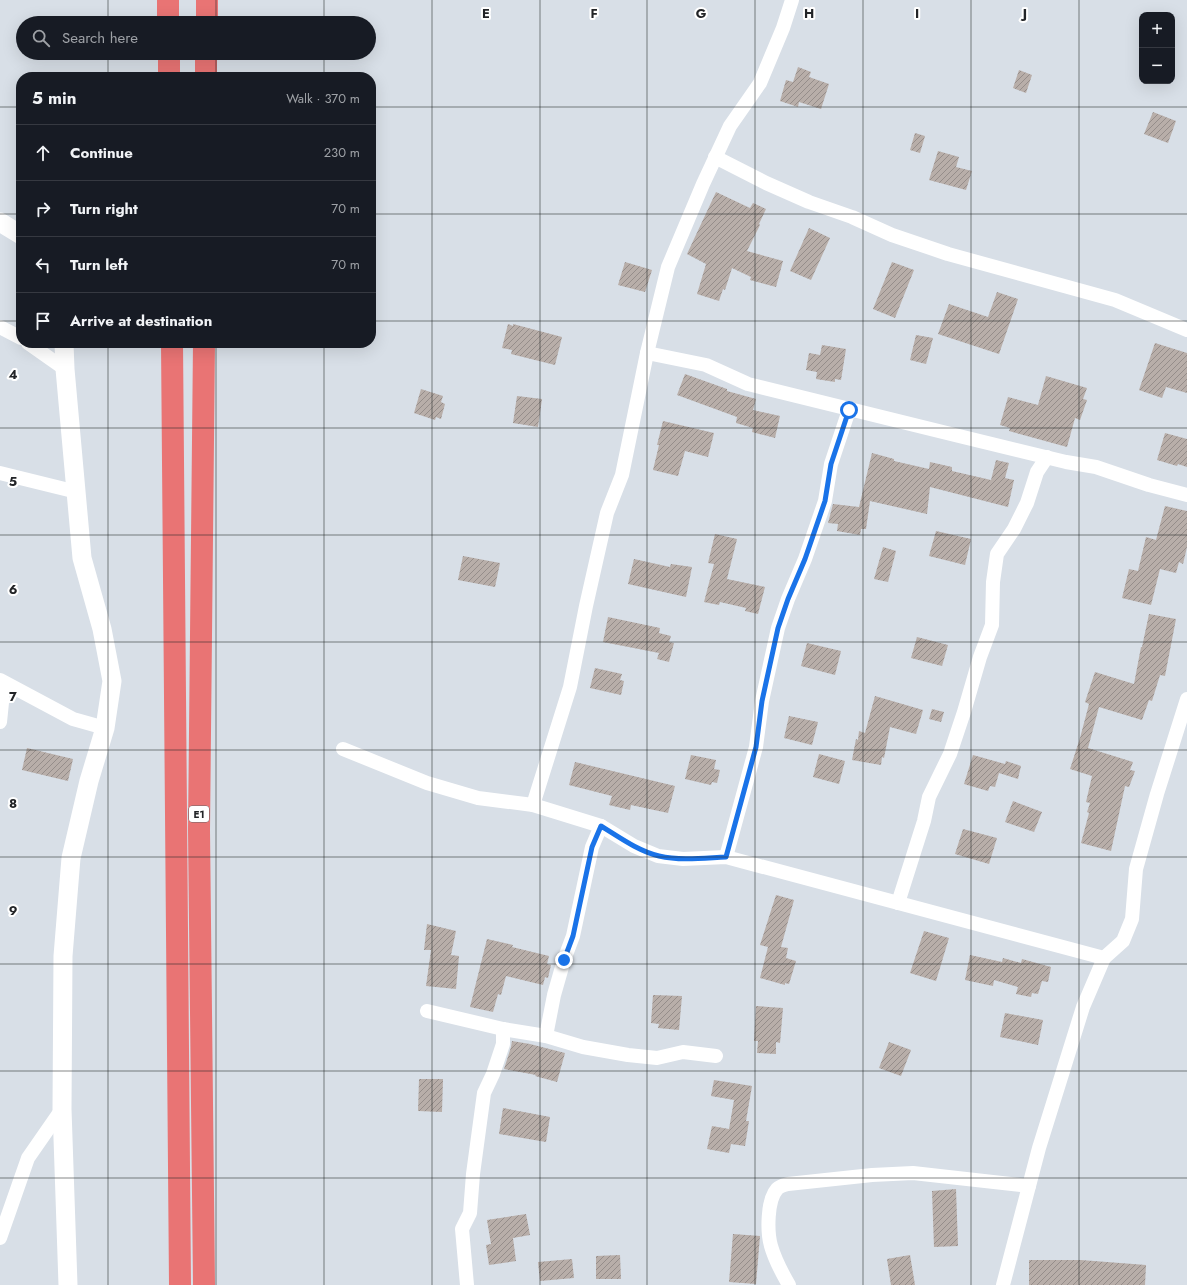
<!DOCTYPE html>
<meta charset="utf-8">
<style>
:root{--surface:#171b24;--page:#242831;--text:#f1f3f6;--muted:#9ea1a6;--line:#363941}
body{margin:0;font-family:Jost,sans-serif;background:var(--page);color:var(--text)}
.controls{position:absolute;right:12px;top:12px;display:grid;overflow:hidden;border-radius:8px;box-shadow:0 4px 16px #0002}
.controls button{width:36px;height:36px;display:grid;place-items:center;padding:0;border:0;border-bottom:1px solid var(--line);background:var(--surface);color:var(--text);font:20px sans-serif}
.stop{position:absolute;width:12px;height:12px;margin:-9px;border:3px solid #1a73e8;border-radius:50%;background:#fff}
.stop.end{background:#1a73e8;border-color:#fff;box-shadow:0 1px 4px #0008}
.list{margin:0;padding:0;list-style:none}
h2{display:flex;justify-content:space-between;align-items:center;height:52px;margin:0;padding:0 16px;font-size:17px}
h2 small{font-size:13px;font-weight:400;color:var(--muted)}
.list li{display:grid;grid-template-columns:26px 1fr auto;gap:12px;align-items:center;box-sizing:border-box;height:56px;padding:0 16px;border-top:1px solid var(--line)}
.list b{display:block;font-size:15px;white-space:nowrap}
.list em{font-size:13px;font-style:normal;color:var(--muted)}
.icon{flex:none;width:22px;height:22px;fill:none;stroke:currentColor;stroke-width:2;stroke-linecap:round;stroke-linejoin:round}
.map{position:relative;flex:none;width:1187px;height:1285px;overflow:hidden}
.search{position:absolute;background:var(--surface);box-shadow:0 4px 16px #0002;left:16px;top:16px;width:360px;height:44px;display:flex;align-items:center;gap:10px;box-sizing:border-box;padding:0 14px;border-radius:22px;color:var(--muted);font-size:15px}
.panel{position:absolute;background:var(--surface);box-shadow:0 4px 16px #0002;left:16px;top:72px;width:360px;height:276px;border-radius:16px}
.map>svg:first-child{display:block}
.building{fill:url(#building-hatch)}
.lines{fill:none;stroke-linecap:round;stroke-linejoin:round}
.street{stroke:#fff;stroke-width:14}
.secondary{stroke:#fff;stroke-width:19}
.highway{stroke:#e97474;stroke-width:22}
.route{stroke:#1a73e8;stroke-width:5}
.grid{fill:none;stroke:#222427;stroke-width:1;stroke-opacity:0.55}
.labels{text-anchor:middle;stroke-width:4;stroke-linejoin:round;paint-order:stroke}
.shield{fill:#fff;stroke:#646668;stroke-width:1}
.shield-label{font-size:10px;font-weight:bold;fill:#222427}
.grid-label{font-size:13px;text-anchor:middle;font-weight:bold;fill:#222427;stroke:#fff;stroke-width:4;stroke-linejoin:round;paint-order:stroke}
</style>
<div class="map">
<svg width="1187" height="1285" viewBox="0 0 1187 1285">
<defs>
<pattern id="building-hatch" width="6" height="6" patternUnits="userSpaceOnUse"><rect width="6" height="6" fill="#b8aea9"/><path d="M-1 1l2-2M0 6l6-6M5 7l2-2" fill="none" stroke="#958d8a"/></pattern>
</defs>
<rect width="100%" height="100%" fill="#d8dfe7"/>
<!-- building -->
<g class="building">
<polygon points="798,67 811,72 809,77 829,84 821,109 799,102 798,107 780,101 786,80 793,82"/>
<polygon points="1019,70 1032,75 1026,93 1013,88"/>
<polygon points="1153,112 1176,121 1168,143 1144,134"/>
<polygon points="915,133 925,136 920,153 910,150"/>
<polygon points="938,151 959,157 956,167 972,171 966,190 929,180"/>
<polygon points="716,192 750,208 753,203 766,209 759,224 760,225 747,251 783,261 776,287 750,280 751,277 732,268 725,290 723,289 719,301 697,294 706,264 687,254"/>
<polygon points="809,228 830,238 811,280 790,271"/>
<polygon points="625,262 652,270 645,292 618,285"/>
<polygon points="892,262 914,270 895,318 873,309"/>
<polygon points="997,292 1018,299 999,354 938,334 949,304 988,317"/>
<polygon points="508,324 513,326 513,324 562,337 555,365 511,354 512,350 502,348"/>
<polygon points="916,335 933,338 926,364 910,360"/>
<polygon points="1155,343 1187,353 1187,393 1166,387 1162,398 1139,390"/>
<polygon points="822,345 846,349 841,380 835,379 835,382 816,379 817,372 806,370 809,353 820,355"/>
<polygon points="685,374 727,389 727,391 756,399 753,410 780,416 775,438 752,432 753,428 736,423 737,417 677,395"/>
<polygon points="1046,376 1087,388 1083,399 1087,400 1080,420 1075,418 1067,447 1009,431 1010,428 1000,425 1008,397 1038,405"/>
<polygon points="421,389 443,396 441,402 445,404 441,419 436,417 435,420 414,413"/>
<polygon points="517,396 542,399 538,427 513,423"/>
<polygon points="663,421 714,433 708,457 685,451 678,476 653,470 659,445 657,445"/>
<polygon points="1165,433 1187,439 1187,467 1178,464 1177,466 1157,460"/>
<polygon points="872,453 894,459 894,461 929,469 930,462 952,467 952,471 991,480 996,460 1009,463 1005,478 1014,480 1008,507 930,487 927,514 870,501 866,529 861,529 860,535 837,531 838,524 828,523 833,504 859,507"/>
<polygon points="1165,506 1187,511 1187,547 1183,564 1179,562 1176,573 1160,569 1151,605 1122,598 1129,569 1138,571 1146,537 1156,540"/>
<polygon points="936,531 971,539 965,565 929,556"/>
<polygon points="715,534 737,539 727,579 765,587 758,614 745,611 746,608 720,602 719,605 704,602 714,564 708,563"/>
<polygon points="883,547 896,551 888,582 874,579"/>
<polygon points="463,556 500,563 495,587 458,580"/>
<polygon points="634,559 670,567 671,564 692,567 686,597 628,584"/>
<polygon points="1149,614 1176,619 1165,676 1160,675 1152,701 1149,700 1142,720 1099,707 1088,748 1133,762 1130,770 1135,771 1129,787 1125,786 1111,851 1081,843 1089,813 1087,812 1090,803 1086,802 1092,776 1070,769 1080,738 1089,704 1085,702 1095,672 1134,684 1141,647 1142,647"/>
<polygon points="608,617 660,628 659,633 671,636 669,642 674,643 669,662 657,659 659,653 603,642"/>
<polygon points="917,637 948,645 942,666 911,658"/>
<polygon points="807,643 841,651 835,675 801,666"/>
<polygon points="595,668 622,674 620,680 624,681 621,695 590,688"/>
<polygon points="875,696 923,710 916,734 890,727 884,758 882,757 881,765 852,760 856,739 858,740 859,731 865,733"/>
<polygon points="932,709 944,712 941,722 929,719"/>
<polygon points="789,716 818,722 812,745 784,738"/>
<polygon points="27,748 73,759 68,781 22,770"/>
<polygon points="819,754 845,761 839,784 813,777"/>
<polygon points="691,755 716,760 714,769 720,770 717,783 712,782 711,785 685,779"/>
<polygon points="973,755 1005,764 1006,761 1021,766 1018,779 999,773 995,787 990,786 988,791 964,784"/>
<polygon points="575,762 675,786 668,813 631,805 630,810 609,805 612,796 569,785"/>
<polygon points="1013,801 1042,812 1034,832 1005,822"/>
<polygon points="963,829 997,838 989,864 955,854"/>
<polygon points="776,895 794,900 781,947 788,948 786,958 796,961 789,984 785,983 785,985 760,978 768,947 760,945"/>
<polygon points="427,924 456,931 451,955 459,956 456,989 426,986 431,950 424,950"/>
<polygon points="924,931 949,938 936,981 910,973"/>
<polygon points="487,939 513,945 512,947 549,956 547,964 551,965 548,978 545,977 543,985 506,976 501,995 498,994 493,1012 470,1007"/>
<polygon points="970,955 1002,962 1003,958 1021,963 1022,959 1051,967 1048,982 1042,981 1038,994 1032,993 1031,997 1016,994 1018,987 994,980 993,986 965,980"/>
<polygon points="653,995 682,996 679,1030 658,1028 659,1024 651,1023"/>
<polygon points="756,1006 783,1008 780,1043 776,1042 776,1054 757,1053 758,1041 754,1041"/>
<polygon points="1005,1013 1043,1020 1038,1045 1000,1037"/>
<polygon points="512,1041 530,1044 565,1053 557,1082 535,1076 536,1075 504,1069 511,1047"/>
<polygon points="889,1042 911,1050 901,1076 879,1068"/>
<polygon points="419,1079 443,1079 442,1112 418,1111"/>
<polygon points="714,1080 752,1086 746,1121 749,1121 745,1146 731,1144 729,1153 707,1149 712,1126 729,1129 734,1100 711,1096"/>
<polygon points="503,1108 550,1117 546,1142 499,1134"/>
<polygon points="956,1189 958,1246 934,1247 932,1191"/>
<polygon points="526,1214 530,1235 513,1238 516,1261 489,1265 486,1245 491,1244 487,1220"/>
<polygon points="733,1234 760,1236 756,1284 729,1282"/>
<polygon points="620,1255 621,1279 596,1279 596,1256"/>
<polygon points="910,1255 915,1285 891,1285 887,1259"/>
<polygon points="572,1259 574,1278 540,1281 538,1262"/>
<polygon points="1029,1260 1081,1260 1146,1265 1145,1285 1029,1285"/>
</g>
<g class="lines">
<!-- street -->
<g class="street">
<polyline points="715,157 766,183 809,202 852,217 892,235 948,254 1115,300 1187,330"/>
<polyline points="0,327 21,338"/>
<polyline points="28,343 65,369"/>
<polyline points="647,353 706,365 748,384 959,436 1066,462 1096,467 1149,485 1187,495"/>
<polyline points="0,473 77,492"/>
<polyline points="0,680 73,719 105,728"/>
<polyline points="0,722 4,683"/>
<polyline points="343,749 427,783 478,798 533,805 601,826 634,846 658,856 683,859 726,857 1104,958"/>
<polyline points="533,805 570,687 586,606 607,513 622,475 647,353 668,267 703,184 730,126 760,83 783,28 792,0"/>
<polyline points="726,857 756,747 762,701 778,628 788,599 805,559 825,501 831,464 849,410"/>
<polyline points="898,903 924,821 929,797 950,754 964,712 980,657 992,625 993,582 997,554 1014,529 1027,503 1037,472 1047,457"/>
<polyline points="427,1011 503,1029 546,1036 583,1047 628,1055 657,1058 683,1052 716,1056"/>
<polyline points="546,1036 554,995 564,960 573,936 592,847 601,826"/>
<polyline points="0,1238 28,1158 62,1109"/>
<polyline points="467,1285 462,1229 470,1213 473,1174 484,1093 493,1074 503,1044 503,1029"/>
<path d="M789,1285C782,1273 775,1260 771,1246C767,1232 767,1200 777,1189C780,1186 784,1185 788,1184L872,1175L913,1173L1029,1186"/>
<polyline points="1003,1285 1039,1148 1083,1007 1104,958 1123,941 1132,919 1136,869 1157,794 1187,699"/>
</g>
<!-- secondary -->
<g class="secondary">
<polyline points="0,222 21,235"/>
<polyline points="64,343 65,369 82,558 102,629 112,681 105,728 89,781 71,858 63,956 62,1109 68,1285"/>
</g>
<!-- highway -->
<g class="highway">
<polyline points="168,0 168,23"/>
<polyline points="207,23 207,0"/>
<polyline points="169,53 169,77"/>
<polyline points="206,77 206,53"/>
<polyline points="172,343 180,1285"/>
<polyline points="204,343 199,830 204,1285"/>
</g>
</g>
<g class="lines">
<!-- route -->
<path class="route" d="M564,960L573,936L592,847L601,826C619,837 638,851 659,856C681,861 704,858 726,857L756,747L762,701L778,628L788,599L805,559L825,501L831,464L849,410"/>
</g>
<!-- grid -->
<path class="grid" d="M108,0V23M216,0V23M324,0V23M432,0V1285M540,0V1285M647,0V1285M755,0V1285M863,0V1285M971,0V1285M1079,0V1285M108,53V77M216,53V77M324,53V77M0,107H21M371,107H1187M0,214H21M371,214H1187M0,321H21M371,321H1187M108,343V1285M216,343V1285M324,343V1285M0,428H1187M0,535H1187M0,642H1187M0,750H1187M0,857H1187M0,964H1187M0,1071H1187M0,1178H1187"/>
<g class="labels">
<!-- shield labels -->
<rect class="shield" x="189" y="806" width="20" height="16" rx="3"/>
<g class="shield-label">
<text x="199" y="818">E1</text>
</g>
</g>
<g class="grid-label">
<text x="486" y="18">E</text>
<text x="594" y="18">F</text>
<text x="701" y="18">G</text>
<text x="809" y="18">H</text>
<text x="917" y="18">I</text>
<text x="1025" y="18">J</text>
<text x="13" y="379">4</text>
<text x="13" y="486">5</text>
<text x="13" y="594">6</text>
<text x="13" y="701">7</text>
<text x="13" y="808">8</text>
<text x="13" y="915">9</text>
</g>
</svg>
<div class="controls">
<button>+</button>
<button>−</button>
</div>
<div class="stop" style="left:849px;top:410px"></div>
<div class="stop end" style="left:564px;top:960px"></div>
<div class="search"><svg class="icon" aria-label="search" viewBox="0 0 24 24"><circle cx="10" cy="10" r="6"/><path d="M15 15l6 6"/></svg>Search here</div>
<section class="panel">
<h2>5 min<small>Walk · 370 m</small></h2>
<ul class="list">
<li><svg class="icon" aria-label="ahead" viewBox="0 0 24 24"><path d="M12 20V5M6 11l6-6 6 6"/></svg><div><b>Continue</b></div><em>230 m</em></li>
<li><svg class="icon" aria-label="right" viewBox="0 0 24 24"><path d="M7 20v-9h11M14 6l5 5-5 5"/></svg><div><b>Turn right</b></div><em>70 m</em></li>
<li><svg class="icon" aria-label="left" viewBox="0 0 24 24"><path d="M17 20v-9H6M10 6l-5 5 5 5"/></svg><div><b>Turn left</b></div><em>70 m</em></li>
<li><svg class="icon" aria-label="arrive" viewBox="0 0 24 24"><path d="M6 21V4h12l-3 4 3 4H6"/></svg><div><b>Arrive at destination</b></div></li>
</ul>
</section>
</div>
